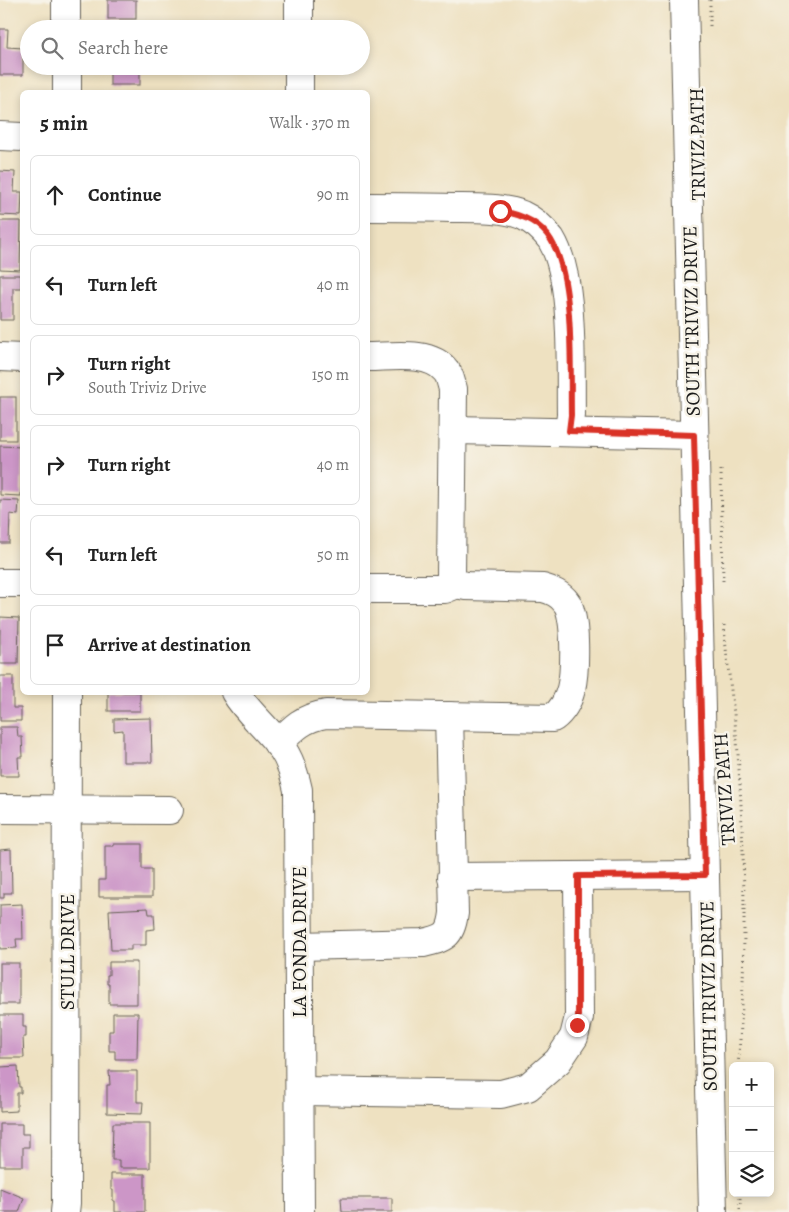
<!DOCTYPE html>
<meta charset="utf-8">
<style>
:root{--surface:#fff;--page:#f6f6f6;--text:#222;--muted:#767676;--line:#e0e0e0}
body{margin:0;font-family:Alegreya,serif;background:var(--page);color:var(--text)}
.controls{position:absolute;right:15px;bottom:15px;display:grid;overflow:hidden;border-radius:8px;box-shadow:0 2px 8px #0003}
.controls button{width:45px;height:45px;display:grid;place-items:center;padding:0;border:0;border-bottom:1px solid var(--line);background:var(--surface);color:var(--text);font:25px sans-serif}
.stop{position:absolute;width:15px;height:15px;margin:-11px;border:4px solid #d93025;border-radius:50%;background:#fff}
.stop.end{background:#d93025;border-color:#fff;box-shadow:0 1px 5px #0008}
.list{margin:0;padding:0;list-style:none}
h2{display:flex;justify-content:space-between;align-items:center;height:65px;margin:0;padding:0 20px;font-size:21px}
h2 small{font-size:16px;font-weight:400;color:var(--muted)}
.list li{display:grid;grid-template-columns:32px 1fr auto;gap:15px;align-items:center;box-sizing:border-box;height:80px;margin:0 10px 10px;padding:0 10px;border:1px solid var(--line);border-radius:8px}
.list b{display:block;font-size:19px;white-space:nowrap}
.list p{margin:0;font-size:16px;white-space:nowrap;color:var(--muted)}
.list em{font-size:16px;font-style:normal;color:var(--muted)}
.icon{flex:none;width:28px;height:28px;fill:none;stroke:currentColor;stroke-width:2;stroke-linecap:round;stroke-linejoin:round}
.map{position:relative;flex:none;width:789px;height:1212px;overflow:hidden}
.search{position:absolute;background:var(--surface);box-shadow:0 2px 8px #0003;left:20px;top:20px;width:350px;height:55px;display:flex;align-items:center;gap:12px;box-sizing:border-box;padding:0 18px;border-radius:28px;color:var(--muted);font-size:19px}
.panel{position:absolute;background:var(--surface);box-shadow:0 2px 8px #0003;left:20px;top:90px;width:350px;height:605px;border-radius:8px}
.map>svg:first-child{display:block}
.building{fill:#cc96c7}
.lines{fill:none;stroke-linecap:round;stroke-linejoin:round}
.minor-casing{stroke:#666156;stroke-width:30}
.path{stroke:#666156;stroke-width:3;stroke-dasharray:1 4;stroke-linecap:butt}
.minor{stroke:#fff;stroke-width:28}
.route{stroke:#d93025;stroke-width:6}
.labels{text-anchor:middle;stroke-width:5;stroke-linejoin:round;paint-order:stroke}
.street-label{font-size:20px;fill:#1c1c1c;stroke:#f7f3e8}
</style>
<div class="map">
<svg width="789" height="1212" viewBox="0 0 789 1212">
<rect width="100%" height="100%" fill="#f7f3e8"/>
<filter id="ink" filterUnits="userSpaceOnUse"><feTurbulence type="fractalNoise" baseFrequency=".02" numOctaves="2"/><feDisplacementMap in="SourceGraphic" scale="10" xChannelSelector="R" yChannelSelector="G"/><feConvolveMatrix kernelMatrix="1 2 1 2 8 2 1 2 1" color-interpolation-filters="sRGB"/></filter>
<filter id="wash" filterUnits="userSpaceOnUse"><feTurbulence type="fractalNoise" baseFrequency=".0096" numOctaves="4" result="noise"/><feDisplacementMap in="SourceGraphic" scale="20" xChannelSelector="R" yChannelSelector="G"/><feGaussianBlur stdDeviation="1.12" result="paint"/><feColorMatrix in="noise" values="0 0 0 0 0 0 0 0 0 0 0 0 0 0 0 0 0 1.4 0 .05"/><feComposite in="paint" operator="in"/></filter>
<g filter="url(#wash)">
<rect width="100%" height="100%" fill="#eee1c1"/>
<g id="blocks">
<!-- building -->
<g class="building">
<rect x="108" y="0" width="28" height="19"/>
<polygon points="0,29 8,29 7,47 23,48 23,75 0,75"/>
<rect x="110" y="66" width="30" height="19"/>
<polygon points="0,171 15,172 14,192 22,192 21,216 0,215"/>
<polygon points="0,221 21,221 20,270 0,269"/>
<polygon points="0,275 21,275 21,288 13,288 13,320 0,320"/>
<rect x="0" y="397" width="16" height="43"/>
<polygon points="0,446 22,447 21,496 0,495"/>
<polygon points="0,500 19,501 18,515 10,514 9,543 0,543"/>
<polygon points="0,617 19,618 18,664 0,664"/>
<polygon points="0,676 13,676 13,708 21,708 21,721 0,721"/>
<rect x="108" y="692" width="32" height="19"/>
<polygon points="151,718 152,762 123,762 123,730 114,731 114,719"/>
<polygon points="0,727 17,727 18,737 22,737 23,757 18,757 19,776 0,776"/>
<polygon points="113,844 142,844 142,869 152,869 152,897 99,897 99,880 105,880 105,846 113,846"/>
<polygon points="11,849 12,893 4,893 4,898 0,898 0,850"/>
<polygon points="22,904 23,939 16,939 17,948 0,949 0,905"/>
<polygon points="148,908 149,914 154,914 155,929 146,930 146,945 131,945 131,950 111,950 109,910"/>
<polygon points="109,962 137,962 137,1004 109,1004 109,984 107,984 107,975 109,975"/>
<rect x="0" y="963" width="19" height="41"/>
<polygon points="113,1013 138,1013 137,1059 115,1059 115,1051 109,1051 109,1031 113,1031"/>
<polygon points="0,1015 23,1015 23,1027 26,1027 26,1037 23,1037 24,1058 0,1058"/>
<polygon points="18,1066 19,1087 21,1087 21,1093 17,1093 17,1111 0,1112 0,1067"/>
<polygon points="109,1071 137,1071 137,1102 143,1102 142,1114 107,1113 107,1085 110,1085"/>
<polygon points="113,1123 150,1123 150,1168 119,1168 119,1160 112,1160"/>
<polygon points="0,1124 22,1124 22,1134 29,1134 29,1147 23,1147 23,1166 0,1166"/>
<polygon points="111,1174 145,1174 145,1212 115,1212 115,1201 113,1201 113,1190 111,1190"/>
<polygon points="0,1188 24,1198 19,1212 0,1212"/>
<polygon points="341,1198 392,1198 392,1212 342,1212"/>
</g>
</g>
</g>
<g filter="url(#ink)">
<use href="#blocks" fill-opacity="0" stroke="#666156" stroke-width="1"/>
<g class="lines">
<!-- minor casing -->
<g class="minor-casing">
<g id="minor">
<polyline points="66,0 66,29"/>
<polyline points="299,0 299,29"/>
<polyline points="684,0 713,1212"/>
<polyline points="67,66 67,92"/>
<polyline points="299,66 299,92"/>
<polyline points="0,136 22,137"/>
<path d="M368,207C395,207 423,207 451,208C472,208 503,207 522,215C533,220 544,230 551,239C575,278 570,368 571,415L569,431"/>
<polyline points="0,357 22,358"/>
<polyline points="453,430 694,435"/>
<polyline points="0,583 22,583"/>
<polyline points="368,589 445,589 457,584"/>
<path d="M235,692C248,714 269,729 283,750C291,762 295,776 298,790L300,1212"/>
<path d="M278,744C294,727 303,718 326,714L553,718C562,711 568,701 571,689C575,673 577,615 566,602C561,595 551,590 543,588L466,586L457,584L451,577L453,389C451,383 450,375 446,371C430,350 391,357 368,357"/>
<polyline points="0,809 169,810"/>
<polyline points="452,877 705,875"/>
<path d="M299,946L423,943C445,938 451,936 454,913L449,716"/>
<polyline points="300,1091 501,1094 528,1087 558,1061 574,1037 579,1017 578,876"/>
<polyline points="65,1212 66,1203 67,692"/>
</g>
</g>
<!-- path -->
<g class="path">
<polyline points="710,0 710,27"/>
<polyline points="721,470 723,582"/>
<path d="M724,625C727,669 735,711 738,754C745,858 747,962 738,1066"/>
<polyline points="740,1193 740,1212"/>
</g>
<!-- minor -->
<use href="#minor" class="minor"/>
</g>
</g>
<g class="lines" filter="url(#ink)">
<!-- route -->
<path class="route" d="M500,211C520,214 540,222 551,240C575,280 570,368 571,415L569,431L694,435L705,875L578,876V1017L577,1025"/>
</g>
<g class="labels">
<!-- street labels -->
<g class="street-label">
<text transform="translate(697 144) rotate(-91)" y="7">TRIVIZ PATH</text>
<text transform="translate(691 321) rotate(-91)" y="7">SOUTH TRIVIZ DRIVE</text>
<text transform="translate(724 789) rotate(-94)" y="7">TRIVIZ PATH</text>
<text transform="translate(299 942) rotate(-90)" y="7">LA FONDA DRIVE</text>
<text transform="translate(67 952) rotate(-90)" y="7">STULL DRIVE</text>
<text transform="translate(708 996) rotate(-91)" y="7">SOUTH TRIVIZ DRIVE</text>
</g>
</g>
</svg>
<div class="controls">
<button>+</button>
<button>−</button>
<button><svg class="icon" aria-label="layers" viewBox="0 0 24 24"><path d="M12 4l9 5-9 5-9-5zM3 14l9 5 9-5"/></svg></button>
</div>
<div class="stop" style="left:500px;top:211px"></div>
<div class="stop end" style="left:577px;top:1025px"></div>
<div class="search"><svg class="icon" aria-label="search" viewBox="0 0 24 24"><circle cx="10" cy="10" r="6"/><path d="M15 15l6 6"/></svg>Search here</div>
<section class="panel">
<h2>5 min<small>Walk · 370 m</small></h2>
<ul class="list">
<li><svg class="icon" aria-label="ahead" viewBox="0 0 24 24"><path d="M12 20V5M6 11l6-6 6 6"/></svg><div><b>Continue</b></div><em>90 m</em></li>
<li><svg class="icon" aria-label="left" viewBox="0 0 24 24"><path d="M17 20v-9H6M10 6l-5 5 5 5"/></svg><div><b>Turn left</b></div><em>40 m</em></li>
<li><svg class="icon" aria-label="right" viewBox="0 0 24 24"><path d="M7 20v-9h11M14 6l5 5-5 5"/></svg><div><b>Turn right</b><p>South Triviz Drive</p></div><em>150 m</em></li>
<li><svg class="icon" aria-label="right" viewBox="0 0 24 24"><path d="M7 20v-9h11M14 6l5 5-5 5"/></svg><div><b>Turn right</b></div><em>40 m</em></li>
<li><svg class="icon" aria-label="left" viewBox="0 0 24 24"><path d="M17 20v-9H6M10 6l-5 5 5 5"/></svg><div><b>Turn left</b></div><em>50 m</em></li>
<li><svg class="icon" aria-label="arrive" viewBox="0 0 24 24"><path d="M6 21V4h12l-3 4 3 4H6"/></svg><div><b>Arrive at destination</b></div></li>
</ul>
</section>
</div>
